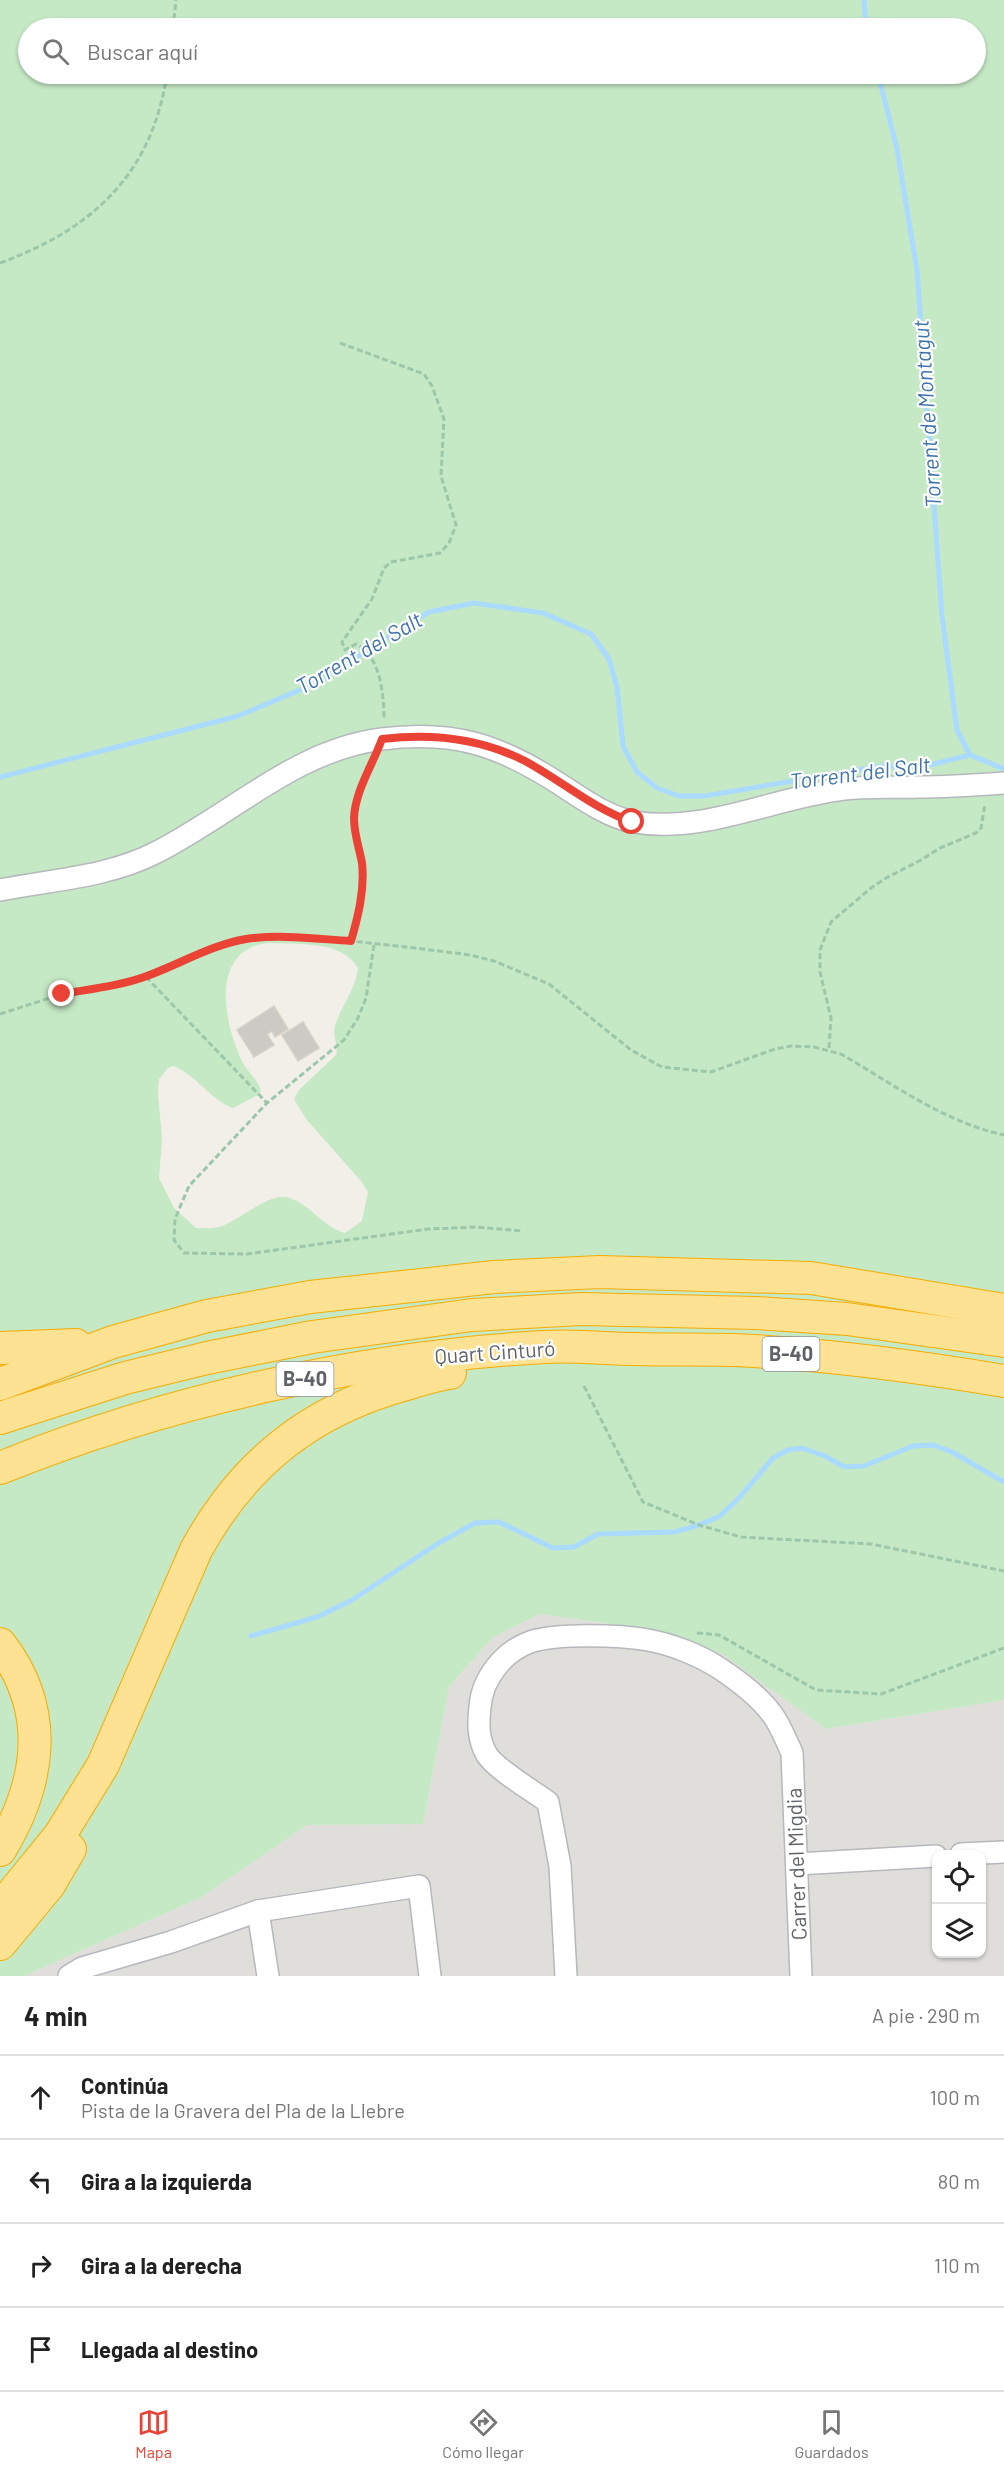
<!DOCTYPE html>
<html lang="es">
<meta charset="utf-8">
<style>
:root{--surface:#fff;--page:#f6f6f6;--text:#222;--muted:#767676;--line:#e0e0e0;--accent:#ea4335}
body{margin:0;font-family:Barlow,sans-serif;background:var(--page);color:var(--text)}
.controls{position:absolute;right:18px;bottom:18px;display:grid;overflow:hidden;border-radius:12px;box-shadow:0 2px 4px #0004}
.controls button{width:54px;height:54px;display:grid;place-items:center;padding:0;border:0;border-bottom:2px solid var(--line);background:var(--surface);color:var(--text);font:30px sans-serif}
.stop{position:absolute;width:18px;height:18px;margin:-14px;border:4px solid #ea4335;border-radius:50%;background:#fff}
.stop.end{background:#ea4335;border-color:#fff;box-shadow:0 2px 6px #0008}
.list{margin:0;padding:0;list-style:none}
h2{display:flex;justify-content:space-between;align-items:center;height:78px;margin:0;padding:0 24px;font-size:26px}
h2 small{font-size:20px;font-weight:400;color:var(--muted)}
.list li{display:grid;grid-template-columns:39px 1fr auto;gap:18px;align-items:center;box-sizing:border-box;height:84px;padding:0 24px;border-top:2px solid var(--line)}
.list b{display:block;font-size:22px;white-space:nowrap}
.list p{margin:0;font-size:20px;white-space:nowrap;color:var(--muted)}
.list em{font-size:20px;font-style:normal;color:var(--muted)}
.icon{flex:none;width:33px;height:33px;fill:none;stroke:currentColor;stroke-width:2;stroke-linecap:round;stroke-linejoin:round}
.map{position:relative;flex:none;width:1004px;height:1976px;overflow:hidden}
.search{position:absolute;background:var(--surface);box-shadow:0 2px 4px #0004;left:18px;right:18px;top:18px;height:66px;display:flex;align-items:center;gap:15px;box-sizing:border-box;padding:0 21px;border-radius:33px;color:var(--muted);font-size:22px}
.sheet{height:414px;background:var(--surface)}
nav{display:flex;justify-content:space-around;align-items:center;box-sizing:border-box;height:84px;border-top:2px solid var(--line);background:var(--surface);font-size:16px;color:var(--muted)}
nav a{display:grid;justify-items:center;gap:3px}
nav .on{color:var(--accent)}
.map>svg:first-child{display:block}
.industrial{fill:#e0deda;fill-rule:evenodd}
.green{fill:#c5e8c5;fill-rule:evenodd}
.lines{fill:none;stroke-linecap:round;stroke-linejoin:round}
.stream{stroke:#aadaff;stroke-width:5}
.building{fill:#cccac5;stroke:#d6d1c6;stroke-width:1.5}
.minor-casing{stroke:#b5b8bc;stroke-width:24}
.highway-casing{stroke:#f9ab00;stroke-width:34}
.path{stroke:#9cc7a9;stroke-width:3;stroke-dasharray:6 3;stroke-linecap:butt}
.minor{stroke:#fff;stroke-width:21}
.highway{stroke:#fde293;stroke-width:32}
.route{stroke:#ea4335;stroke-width:8}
.labels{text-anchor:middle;stroke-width:4.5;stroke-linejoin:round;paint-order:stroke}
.shield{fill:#fff;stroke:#8f9295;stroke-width:1.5}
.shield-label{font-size:20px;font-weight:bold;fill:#5f6368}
.street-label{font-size:21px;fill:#5f6368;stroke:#fff}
.water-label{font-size:22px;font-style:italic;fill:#4174aa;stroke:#fff}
</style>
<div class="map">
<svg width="1004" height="1976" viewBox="0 0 1004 1976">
<rect width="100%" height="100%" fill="#f1efe8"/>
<!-- industrial -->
<path class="industrial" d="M540,1614L631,1627L722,1653L826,1729L1004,1700V1976H24L200,1898L307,1825L423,1824L449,1687L493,1637ZM936,1854H982V1954H936Z"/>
<!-- green -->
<path class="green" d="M0,0H1004V1700L826,1729L721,1653L631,1627L540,1614L493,1637L449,1687L423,1824L307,1825L200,1898L24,1976H0ZM28,28H976V74H28ZM268,943C297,945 341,939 358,968C356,989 341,1006 335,1026C332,1037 339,1045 336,1055L299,1090L294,1099L306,1119L361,1181L368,1192L362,1221L345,1233C322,1227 309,1202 286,1197C267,1194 239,1221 219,1227C212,1229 203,1228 196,1228L174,1208L159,1178L162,1139L158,1094L159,1079L168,1068L173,1066C197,1075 209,1099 233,1108L258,1095L261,1091C257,1078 246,1071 241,1059C224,1022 209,950 268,943Z"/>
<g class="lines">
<!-- stream -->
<g class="stream">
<polyline points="864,0 866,28"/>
<polyline points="878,74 897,149 917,270 942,616 957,730 970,755"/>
<polyline points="0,777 238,716 314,684 429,612 474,603 543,613 591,634 609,659 617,687 623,746 637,772 657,788 679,796 705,796 882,766 921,767 970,755 1004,769"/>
<polyline points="251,1636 317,1617 352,1600 437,1544 475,1523 499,1522 553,1548 574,1547 598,1534 675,1532 699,1525 720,1516 739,1498 773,1458 788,1450 802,1448 825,1456 844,1467 864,1466 913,1446 933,1445 952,1452 1004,1482"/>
</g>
</g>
<!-- building -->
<g class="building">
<polygon points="274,1006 288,1029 275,1037 272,1031 267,1034 274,1045 254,1057 237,1030"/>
<polygon points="303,1022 319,1048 298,1061 282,1035"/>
</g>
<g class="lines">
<!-- minor casing -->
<g class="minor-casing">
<g id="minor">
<path d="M0,890C51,880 108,877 155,853C231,815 295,750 382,739C454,730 499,745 558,783C581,798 607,817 634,822C705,834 775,797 844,789C869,786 894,788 919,787C947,787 976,785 1004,783"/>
<polyline points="961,1854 1004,1852"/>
<polyline points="797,1864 936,1856"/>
<polyline points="258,1911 268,1976"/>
<polyline points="69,1976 82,1968 171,1942 258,1911 419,1886 430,1976"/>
<path d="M566,1976L560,1866L548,1802C533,1791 497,1770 487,1755C478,1740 478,1724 480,1707C482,1679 503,1652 530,1642C556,1633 620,1635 648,1640C671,1644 699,1655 719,1668C740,1682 763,1699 776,1720C782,1730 787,1742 792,1753L801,1976"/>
</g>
</g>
<!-- highway casing -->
<g class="highway-casing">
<g id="highway">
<polyline points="0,1348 76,1345"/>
<polyline points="0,1384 113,1342 207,1316 310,1297 494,1277 600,1272 811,1278 1004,1310"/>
<polyline points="0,1418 125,1378 207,1358 312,1337 472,1315 581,1309 756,1313 847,1319 1004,1341"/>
<path d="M0,1468C168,1400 363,1357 544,1347C574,1345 606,1349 636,1349C669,1350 701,1349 734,1350C825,1354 915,1366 1004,1381"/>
<path d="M0,1644C51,1710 41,1782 0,1850"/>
<path d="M0,1909L60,1835L103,1765L196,1550C243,1464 310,1410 406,1384C420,1380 435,1375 450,1373"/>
<polyline points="0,1944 49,1885 70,1849"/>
</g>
</g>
<!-- path -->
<g class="path">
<polyline points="173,28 176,0"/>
<path d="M0,263C93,229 152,174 167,74"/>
<path d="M340,343L424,374L432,386L444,419L441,476L456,525L449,543L440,553L391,562L384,568L372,599L342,642L345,650L356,644C380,655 384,694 384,719"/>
<path d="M351,941C358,917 366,889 361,863C359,847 354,834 354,817C355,798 366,777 375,760"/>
<polyline points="374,945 366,998 358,1018 344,1040 267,1103 189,1186 175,1219 174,1240 184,1253 247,1254 428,1229 476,1227 522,1231"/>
<polyline points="146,977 267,1103"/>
<path d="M0,1014L62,994L115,985L146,977L224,944L266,937L306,939L351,941L423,949L470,955L494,961L549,984L631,1050L662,1067L711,1072L775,1049L791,1046L814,1047L841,1054C893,1084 944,1122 1004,1135"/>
<polyline points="829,1048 831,1018 820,972 820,950 831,922 871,888 886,878 921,860 940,848 976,833 981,828 985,804"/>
<polyline points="584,1386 643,1502 699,1525 741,1537 871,1544 1004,1571"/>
<polyline points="697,1633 719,1635 816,1690 881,1694 1004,1648"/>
</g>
<!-- minor -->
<use href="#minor" class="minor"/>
<!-- highway -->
<use href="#highway" class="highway"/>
</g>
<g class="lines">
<!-- route -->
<path class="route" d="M62,994C90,989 120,986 147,976C180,964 211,945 246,939C280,934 317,939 351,941C358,917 365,889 362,863C359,847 354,834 354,818C355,791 373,764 382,739C431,733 480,738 525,761C562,781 592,808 632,822"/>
</g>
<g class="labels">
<!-- shield labels -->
<g class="shield">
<rect x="762.5" y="1337" width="57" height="34" rx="4.5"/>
<rect x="276.5" y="1362" width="57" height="34" rx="4.5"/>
</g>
<g class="shield-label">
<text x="791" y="1361">B-40</text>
<text x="305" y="1386">B-40</text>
</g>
<!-- street labels -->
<g class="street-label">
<text transform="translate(495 1353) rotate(-4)" y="7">Quart Cinturó</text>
<text transform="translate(797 1864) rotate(-92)" y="7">Carrer del Migdia</text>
</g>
<!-- water labels -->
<g class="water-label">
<text transform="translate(927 414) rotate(-94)" y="8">Torrent de Montagut</text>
<text transform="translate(359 653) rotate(-30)" y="8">Torrent del Salt</text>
<text transform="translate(860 773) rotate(-7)" y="8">Torrent del Salt</text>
</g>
</g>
</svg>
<div class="controls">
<button><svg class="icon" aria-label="locate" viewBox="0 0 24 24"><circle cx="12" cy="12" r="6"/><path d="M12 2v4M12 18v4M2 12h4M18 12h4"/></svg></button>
<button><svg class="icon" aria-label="layers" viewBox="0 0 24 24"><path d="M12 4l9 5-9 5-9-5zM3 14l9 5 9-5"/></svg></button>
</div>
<div class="stop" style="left:632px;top:822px"></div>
<div class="stop end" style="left:62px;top:994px"></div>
<div class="search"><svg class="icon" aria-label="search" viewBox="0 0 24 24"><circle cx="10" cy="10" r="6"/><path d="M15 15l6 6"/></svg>Buscar aquí</div>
</div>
<section class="sheet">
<h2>4 min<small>A pie · 290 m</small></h2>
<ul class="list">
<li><svg class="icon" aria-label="ahead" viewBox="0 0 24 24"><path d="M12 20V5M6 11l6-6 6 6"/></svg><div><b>Continúa</b><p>Pista de la Gravera del Pla de la Llebre</p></div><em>100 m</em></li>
<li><svg class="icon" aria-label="left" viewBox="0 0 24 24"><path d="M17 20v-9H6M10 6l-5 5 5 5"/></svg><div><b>Gira a la izquierda</b></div><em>80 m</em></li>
<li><svg class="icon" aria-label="right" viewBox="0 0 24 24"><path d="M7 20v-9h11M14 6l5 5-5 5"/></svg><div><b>Gira a la derecha</b></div><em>110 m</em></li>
<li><svg class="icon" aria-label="arrive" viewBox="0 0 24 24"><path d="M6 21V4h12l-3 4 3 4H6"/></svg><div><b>Llegada al destino</b></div></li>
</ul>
</section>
<nav>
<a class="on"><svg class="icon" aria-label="map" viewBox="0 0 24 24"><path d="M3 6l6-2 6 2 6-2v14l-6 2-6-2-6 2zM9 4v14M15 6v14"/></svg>Mapa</a>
<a><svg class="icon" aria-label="directions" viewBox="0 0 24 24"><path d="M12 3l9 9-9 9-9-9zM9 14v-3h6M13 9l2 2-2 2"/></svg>Cómo llegar</a>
<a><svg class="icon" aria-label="saved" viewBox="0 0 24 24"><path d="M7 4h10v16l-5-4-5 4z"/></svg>Guardados</a>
</nav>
